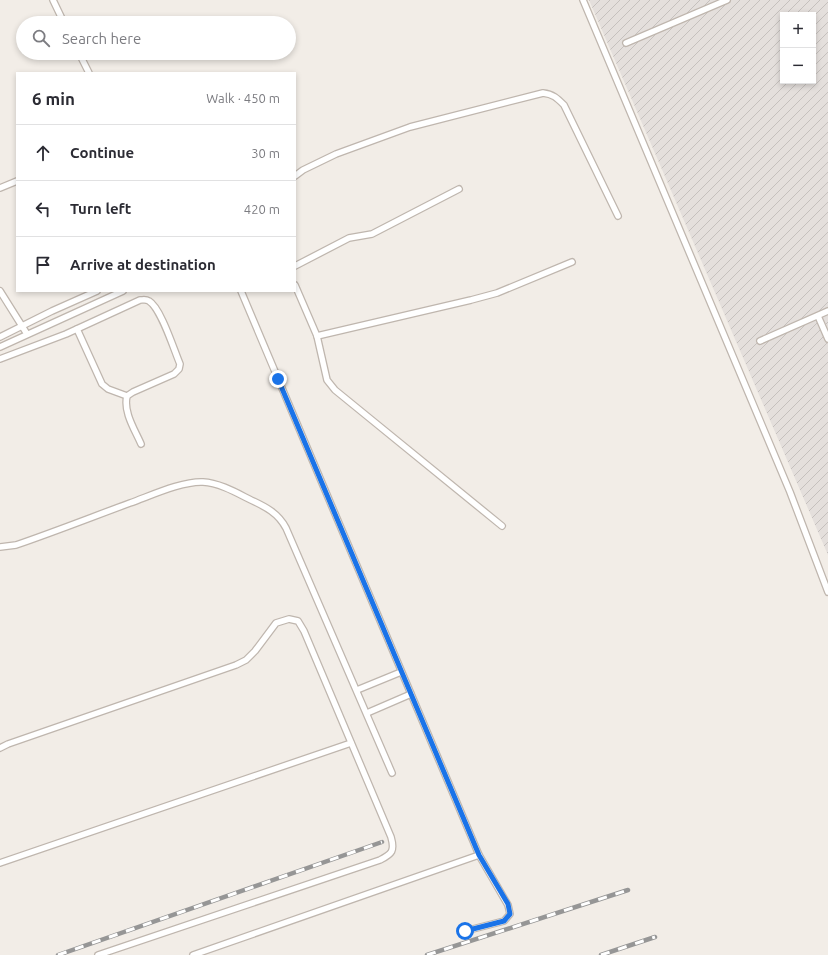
<!DOCTYPE html>
<meta charset="utf-8">
<style>
:root{--surface:#fff;--page:#f7f7f7;--text:#2b2b33;--muted:#7c7c81;--line:#e1e1e2}
body{margin:0;font-family:Ubuntu,sans-serif;background:var(--page);color:var(--text)}
.controls{position:absolute;right:12px;top:12px;display:grid;overflow:hidden;border-radius:0px;box-shadow:0 2px 6px #0003}
.controls button{width:36px;height:36px;display:grid;place-items:center;padding:0;border:0;border-bottom:1px solid var(--line);background:var(--surface);color:var(--text);font:20px sans-serif}
.stop{position:absolute;width:12px;height:12px;margin:-9px;border:3px solid #1a73e8;border-radius:50%;background:#fff}
.stop.end{background:#1a73e8;border-color:#fff;box-shadow:0 1px 4px #0008}
.list{margin:0;padding:0;list-style:none}
h2{display:flex;justify-content:space-between;align-items:center;height:52px;margin:0;padding:0 16px;font-size:17px}
h2 small{font-size:13px;font-weight:400;color:var(--muted)}
.list li{display:grid;grid-template-columns:26px 1fr auto;gap:12px;align-items:center;box-sizing:border-box;height:56px;padding:0 16px;border-top:1px solid var(--line)}
.list b{display:block;font-size:15px;white-space:nowrap}
.list em{font-size:13px;font-style:normal;color:var(--muted)}
.icon{flex:none;width:22px;height:22px;fill:none;stroke:currentColor;stroke-width:2;stroke-linecap:round;stroke-linejoin:round}
.map{position:relative;flex:none;width:828px;height:955px;overflow:hidden}
.search{position:absolute;background:var(--surface);box-shadow:0 2px 6px #0003;left:16px;top:16px;width:280px;height:44px;display:flex;align-items:center;gap:10px;box-sizing:border-box;padding:0 14px;border-radius:22px;color:var(--muted);font-size:15px}
.panel{position:absolute;background:var(--surface);box-shadow:0 2px 6px #0003;left:16px;top:72px;width:280px;height:220px;border-radius:0px}
.map>svg:first-child{display:block}
.industrial{fill:url(#industrial-furrows);fill-rule:evenodd}
.lines{fill:none;stroke-linecap:round;stroke-linejoin:round}
.lane-casing{stroke:#bfb6ae;stroke-width:8}
.lane{stroke:#fff;stroke-width:5.5}
.rail-casing{stroke:#969696;stroke-width:4.5}
.rail{stroke:#fff;stroke-width:3;stroke-dasharray:9;stroke-linecap:butt}
.route{stroke:#1a73e8;stroke-width:5}
</style>
<div class="map">
<svg width="828" height="955" viewBox="0 0 828 955">
<defs>
<pattern id="industrial-furrows" width="10" height="10" patternUnits="userSpaceOnUse"><rect width="10" height="10" fill="#e4dfdc"/><path d="M-1 1l2-2M0 10L10 0M9 11l2-2" fill="none" stroke="#c5c0bd"/></pattern>
</defs>
<rect width="100%" height="100%" fill="#f2ede7"/>
<!-- industrial -->
<path class="industrial" d="M589,0H828V555ZM783,15H813V81H783Z"/>
<g class="lines">
<!-- lane casing -->
<g class="lane-casing">
<g id="lane">
<polyline points="53,0 64,23"/>
<polyline points="583,0 790,492 828,592"/>
<polyline points="626,43 727,0"/>
<polyline points="79,53 89,73"/>
<path d="M295,176L303,170L336,154L410,127L543,93C553,94 557,98 564,105L618,216"/>
<polyline points="0,188 17,181"/>
<polyline points="295,266 349,238 372,234 459,189"/>
<polyline points="295,285 317,336 327,380 335,390 502,526"/>
<polyline points="0,291 27,334"/>
<polyline points="241,291 479,855 508,905 510,914 504,921 465,931"/>
<polyline points="818,316 828,339"/>
<polyline points="77,329 102,384 108,389 127,396"/>
<polyline points="317,336 471,300 497,293 572,262"/>
<polyline points="0,337 52,311 97,291"/>
<polyline points="760,341 828,311"/>
<polyline points="0,347 123,291"/>
<path d="M0,359L66,334L140,300C143,300 146,299 149,301C161,308 174,350 180,364L179,369L174,374L133,392L127,396C123,412 135,430 141,444"/>
<path d="M0,547L16,545C54,532 92,517 130,503C150,496 182,481 203,482C220,483 237,493 251,500C266,507 278,513 286,528L392,773"/>
<polyline points="357,690 401,672"/>
<polyline points="367,713 411,694"/>
<path d="M0,748L8,744L236,665L246,660L255,651L276,623L289,619L298,621L304,631L391,837C395,851 392,854 380,860L98,955"/>
<polyline points="0,863 351,743"/>
<polyline points="193,955 479,855"/>
</g>
</g>
<!-- lane -->
<use href="#lane" class="lane"/>
<!-- rail casing -->
<g class="rail-casing">
<g id="rail">
<polyline points="58,955 382,842"/>
<polyline points="427,955 628,890"/>
<polyline points="601,955 655,937"/>
</g>
</g>
<!-- rail -->
<use href="#rail" class="rail"/>
</g>
<g class="lines">
<!-- route -->
<polyline class="route" points="278,379 479,855 508,904 510,914 504,921 465,931"/>
</g>
</svg>
<div class="controls">
<button>+</button>
<button>−</button>
</div>
<div class="stop" style="left:465px;top:931px"></div>
<div class="stop end" style="left:278px;top:379px"></div>
<div class="search"><svg class="icon" aria-label="search" viewBox="0 0 24 24"><circle cx="10" cy="10" r="6"/><path d="M15 15l6 6"/></svg>Search here</div>
<section class="panel">
<h2>6 min<small>Walk · 450 m</small></h2>
<ul class="list">
<li><svg class="icon" aria-label="ahead" viewBox="0 0 24 24"><path d="M12 20V5M6 11l6-6 6 6"/></svg><div><b>Continue</b></div><em>30 m</em></li>
<li><svg class="icon" aria-label="left" viewBox="0 0 24 24"><path d="M17 20v-9H6M10 6l-5 5 5 5"/></svg><div><b>Turn left</b></div><em>420 m</em></li>
<li><svg class="icon" aria-label="arrive" viewBox="0 0 24 24"><path d="M6 21V4h12l-3 4 3 4H6"/></svg><div><b>Arrive at destination</b></div></li>
</ul>
</section>
</div>
